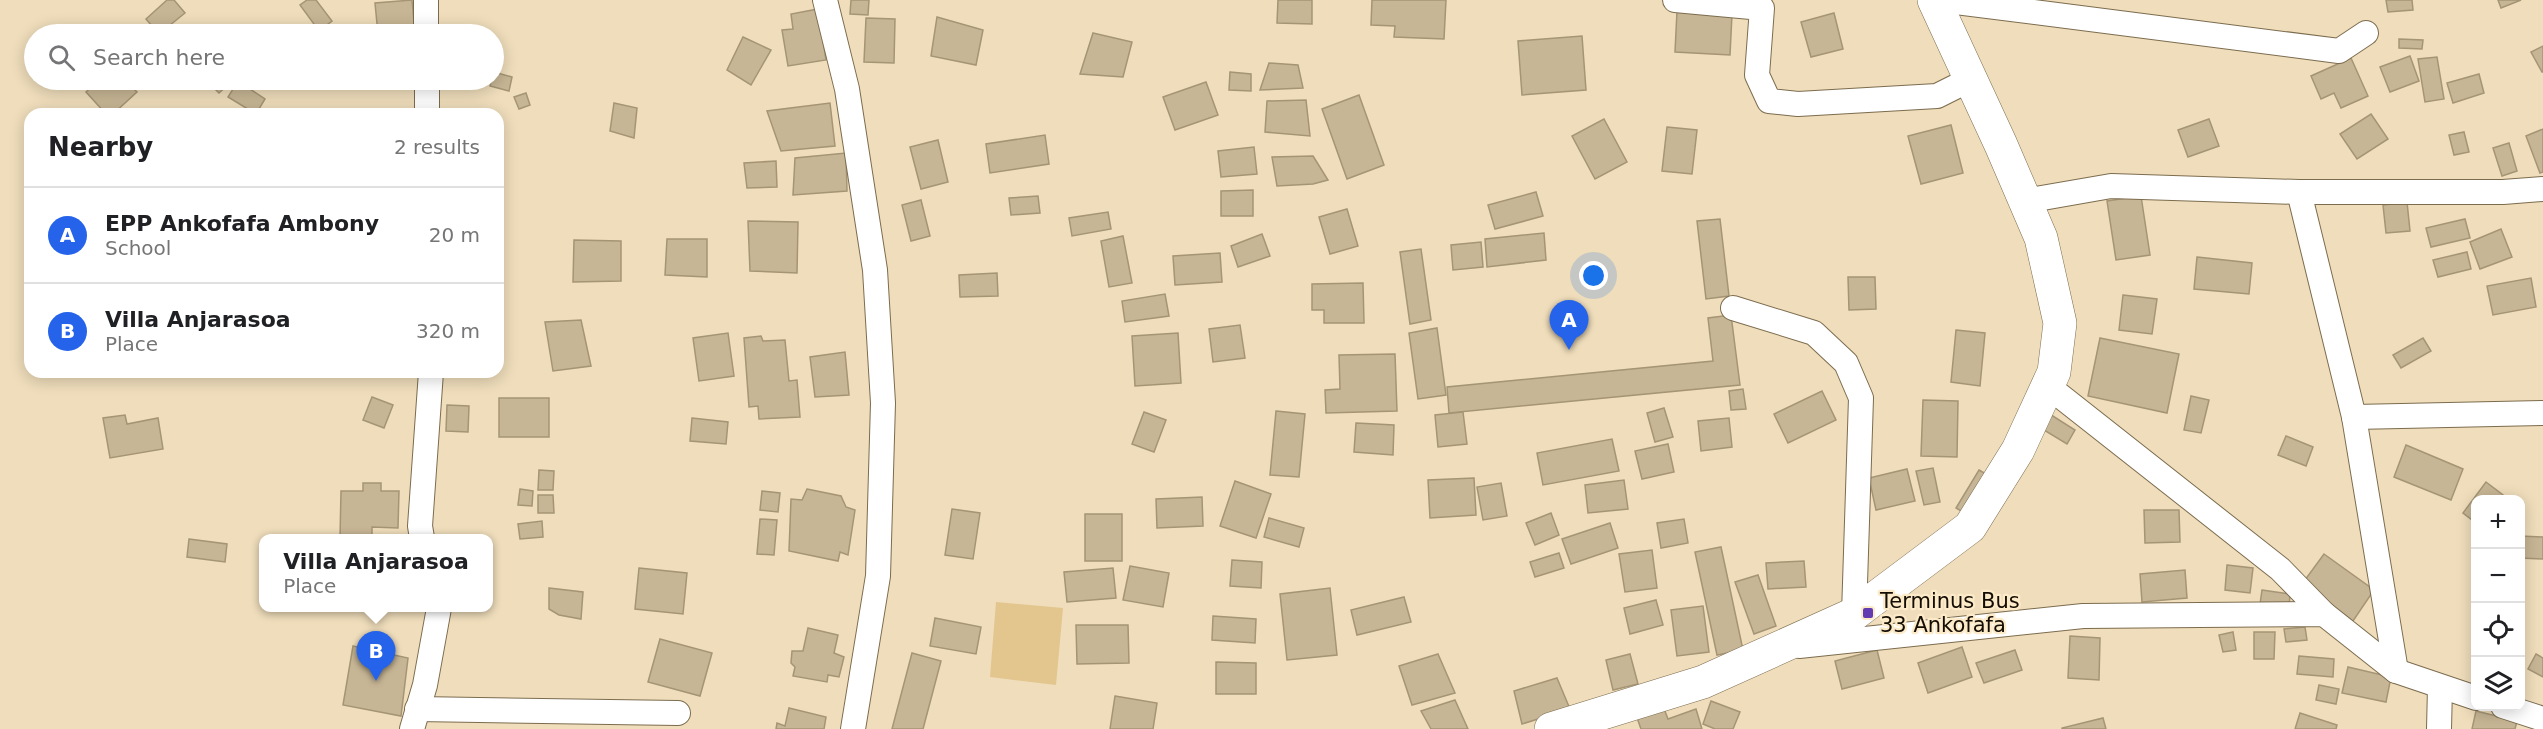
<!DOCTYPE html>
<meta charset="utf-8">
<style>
:root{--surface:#fff;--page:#f2f2f2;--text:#202124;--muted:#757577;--line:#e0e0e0;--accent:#2563eb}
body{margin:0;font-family:"DejaVu Sans",sans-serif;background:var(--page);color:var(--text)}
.controls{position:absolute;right:18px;bottom:18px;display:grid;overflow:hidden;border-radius:12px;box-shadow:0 3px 15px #0003}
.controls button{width:54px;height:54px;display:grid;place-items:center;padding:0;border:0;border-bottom:2px solid var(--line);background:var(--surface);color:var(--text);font:30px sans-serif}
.you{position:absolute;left:1594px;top:276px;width:21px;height:21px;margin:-15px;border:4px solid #fff;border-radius:50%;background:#1a73e8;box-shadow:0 0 0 9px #1a73e833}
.badge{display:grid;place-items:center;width:39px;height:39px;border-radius:50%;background:var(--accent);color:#fff;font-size:20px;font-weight:700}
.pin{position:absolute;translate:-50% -50px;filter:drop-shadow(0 2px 3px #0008)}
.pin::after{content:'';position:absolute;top:32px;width:21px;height:18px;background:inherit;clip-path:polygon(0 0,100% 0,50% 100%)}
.popup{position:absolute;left:259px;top:534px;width:234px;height:78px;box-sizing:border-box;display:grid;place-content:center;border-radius:12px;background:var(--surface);filter:drop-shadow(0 2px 4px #0005);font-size:20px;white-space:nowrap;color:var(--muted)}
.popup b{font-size:22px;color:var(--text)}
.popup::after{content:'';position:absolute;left:50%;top:100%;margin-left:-12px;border:12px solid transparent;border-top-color:var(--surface)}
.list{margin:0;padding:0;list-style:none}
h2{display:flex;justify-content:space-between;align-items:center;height:78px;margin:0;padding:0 24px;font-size:26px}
h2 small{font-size:20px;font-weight:400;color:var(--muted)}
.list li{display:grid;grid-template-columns:39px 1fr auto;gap:18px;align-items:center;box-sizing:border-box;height:96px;padding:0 24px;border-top:2px solid var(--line)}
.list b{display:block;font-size:22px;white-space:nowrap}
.list p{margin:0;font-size:20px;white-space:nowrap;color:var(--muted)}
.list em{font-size:20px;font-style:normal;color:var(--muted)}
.icon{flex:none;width:33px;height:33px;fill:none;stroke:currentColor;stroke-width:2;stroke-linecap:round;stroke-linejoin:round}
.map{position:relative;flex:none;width:2543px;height:729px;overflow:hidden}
.search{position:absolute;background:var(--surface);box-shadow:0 3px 15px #0003;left:24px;top:24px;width:480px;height:66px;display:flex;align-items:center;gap:15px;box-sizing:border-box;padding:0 21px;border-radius:33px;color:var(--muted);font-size:22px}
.panel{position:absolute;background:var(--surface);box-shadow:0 3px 15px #0003;left:24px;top:108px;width:480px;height:270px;border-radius:18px}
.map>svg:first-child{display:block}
.green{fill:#e3c68e}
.building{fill:#c7b695;stroke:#a59575;stroke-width:1.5}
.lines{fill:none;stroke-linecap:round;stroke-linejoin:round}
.street-casing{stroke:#7c6c4e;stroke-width:26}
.secondary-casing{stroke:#7c6c4e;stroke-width:34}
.street{stroke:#fff;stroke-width:24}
.secondary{stroke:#fff;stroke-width:33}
.poi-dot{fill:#623ab2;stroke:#fceac8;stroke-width:2}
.labels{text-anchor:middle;stroke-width:4.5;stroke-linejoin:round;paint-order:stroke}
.poi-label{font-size:21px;fill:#130d03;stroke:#fceac8;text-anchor:start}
</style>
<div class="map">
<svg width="2543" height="729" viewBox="0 0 2543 729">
<rect width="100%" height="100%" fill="#efddbb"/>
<!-- green -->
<polygon class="green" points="996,602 1063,608 1056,685 990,677"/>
<!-- building -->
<g class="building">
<polygon points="167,0 174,0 185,13 159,34 146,19"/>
<polygon points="307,0 316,0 332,21 319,31 300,5"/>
<polygon points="412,0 415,34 378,34 375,3"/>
<polygon points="851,0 869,0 868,15 850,14"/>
<polygon points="1278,0 1312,0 1312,24 1277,23"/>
<polygon points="1372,0 1446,0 1444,39 1394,37 1395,26 1371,25"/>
<polygon points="2386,0 2412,0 2413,10 2388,12"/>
<polygon points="2498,0 2521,0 2501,8"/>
<polygon points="818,9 826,60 788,66 782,30 793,29 791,14"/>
<polygon points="1677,11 1732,14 1730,55 1675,52"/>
<polygon points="1834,13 1843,49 1811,57 1801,22"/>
<polygon points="937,17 983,30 976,65 931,56"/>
<polygon points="866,18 895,19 894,63 864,62"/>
<polygon points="196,26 204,34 172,34 180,27 186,34"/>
<polygon points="1093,33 1132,42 1123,77 1080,74"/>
<polygon points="1582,36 1586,90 1522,95 1518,41"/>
<polygon points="743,37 771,50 751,85 727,70"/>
<polygon points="2399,39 2423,40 2422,49 2399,48"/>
<polygon points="2543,46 2543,72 2542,72 2531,52"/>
<polygon points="2410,56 2419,81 2390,92 2380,67"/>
<polygon points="2437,57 2444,99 2425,102 2418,59"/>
<polygon points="2351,58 2368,96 2341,108 2334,93 2321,99 2311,76"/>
<polygon points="1269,63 1298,65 1303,88 1260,90"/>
<polygon points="494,72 512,77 509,91 490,86"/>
<polygon points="1230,72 1251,74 1251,91 1229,90"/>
<polygon points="2479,74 2484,93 2453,103 2447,83"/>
<polygon points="99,80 125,80 137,92 113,114 106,114 86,92"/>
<polygon points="206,80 233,80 219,93"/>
<polygon points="238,81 265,99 256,114 228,97"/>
<polygon points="1206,82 1218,115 1175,130 1163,97"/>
<polygon points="526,93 530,105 519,109 514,97"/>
<polygon points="1359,95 1384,165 1347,179 1322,109"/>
<polygon points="1306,100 1310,136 1265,132 1267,101"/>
<polygon points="614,103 637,108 634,138 610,131"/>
<polygon points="830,103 835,146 781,151 767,111"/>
<polygon points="2371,114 2388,139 2357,159 2340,134"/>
<polygon points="1604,119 1627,162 1595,179 1572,136"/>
<polygon points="2209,119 2219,146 2188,157 2178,130"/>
<polygon points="1951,125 1963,173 1921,184 1908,136"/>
<polygon points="1667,127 1697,130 1692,174 1662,171"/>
<polygon points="2543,129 2543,172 2540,173 2526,136"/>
<polygon points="2464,132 2469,152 2454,155 2449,135"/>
<polygon points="1045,135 1049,164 990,173 986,144"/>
<polygon points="938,140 948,182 921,189 910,147"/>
<polygon points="2509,143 2517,171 2502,176 2493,148"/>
<polygon points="1254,147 1257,174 1221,177 1218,151"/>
<polygon points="846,153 847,191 793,195 795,158"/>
<polygon points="1313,156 1328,180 1313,184 1277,186 1272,157"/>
<polygon points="776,161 777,187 747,188 744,163"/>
<polygon points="1253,190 1253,216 1221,216 1221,191"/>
<polygon points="1536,192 1543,216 1495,229 1488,205"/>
<polygon points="1038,196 1040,213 1011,215 1009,198"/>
<polygon points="2141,196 2150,255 2116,260 2107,201"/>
<polygon points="921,200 930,236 911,241 902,205"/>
<polygon points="2407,202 2410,231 2386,233 2383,205"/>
<polygon points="1347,209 1358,246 1330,254 1319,217"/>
<polygon points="1108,212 1111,229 1072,236 1069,218"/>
<polygon points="1720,219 1729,296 1706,299 1697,221"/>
<polygon points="2465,219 2470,238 2431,247 2426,228"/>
<polygon points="748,221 798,222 797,273 750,271"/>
<polygon points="2501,229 2512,257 2480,269 2470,242"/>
<polygon points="1544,233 1546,260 1487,267 1485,239"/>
<polygon points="1262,234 1270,256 1238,267 1231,246"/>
<polygon points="1123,236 1132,283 1109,287 1101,241"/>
<polygon points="667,239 707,239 707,277 665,275"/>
<polygon points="574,240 621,241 621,281 573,282"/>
<polygon points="1481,242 1483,267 1453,270 1451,245"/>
<polygon points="1421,249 1431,320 1410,324 1400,252"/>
<polygon points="2467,252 2471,269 2438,277 2433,260"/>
<polygon points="1220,253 1222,282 1175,285 1173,256"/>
<polygon points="2197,257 2252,263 2249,294 2194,289"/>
<polygon points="997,273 998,296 960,297 959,275"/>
<polygon points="1848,277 1875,277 1876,309 1849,310"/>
<polygon points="2531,278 2536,307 2493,315 2487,286"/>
<polygon points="1363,283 1364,323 1324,323 1324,310 1312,310 1312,284"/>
<polygon points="1165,294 1169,316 1125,322 1122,301"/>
<polygon points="2123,295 2157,299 2152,334 2119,330"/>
<polygon points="1731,315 1740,385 1449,413 1447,387 1713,361 1708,318"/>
<polygon points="581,320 591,366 553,371 545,322"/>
<polygon points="1240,325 1245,358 1213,362 1209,329"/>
<polygon points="1437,328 1446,395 1418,399 1409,333"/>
<polygon points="1956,330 1985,333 1980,386 1951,382"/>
<polygon points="728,333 734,376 699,381 693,338"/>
<polygon points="1178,333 1181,383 1135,386 1132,336"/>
<polygon points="761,336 763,341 785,340 789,381 797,380 800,417 759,419 758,406 749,407 744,338"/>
<polygon points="2100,338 2179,354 2167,413 2088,396"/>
<polygon points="2423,338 2431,351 2401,368 2393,355"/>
<polygon points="845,352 849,395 815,397 810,357"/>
<polygon points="1395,354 1397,411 1326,413 1325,390 1340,389 1339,355"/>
<polygon points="1743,389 1746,409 1731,410 1729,391"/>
<polygon points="1822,391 1836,420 1788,443 1774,414"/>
<polygon points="2191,396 2209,400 2201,433 2184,430"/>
<polygon points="372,397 393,405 384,428 363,420"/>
<rect x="499" y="398" width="50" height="39"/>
<polygon points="1923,400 1958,401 1957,457 1921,456"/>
<polygon points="447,405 469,406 468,432 446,431"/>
<polygon points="1664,408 1673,437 1655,442 1647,413"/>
<polygon points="1276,411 1305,414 1299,477 1270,475"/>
<polygon points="1144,412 1166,420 1154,452 1132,444"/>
<polygon points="1463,412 1467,444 1438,447 1435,415"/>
<polygon points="2048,413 2075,430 2067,444 2039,427"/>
<polygon points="125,415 127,424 158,418 163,449 110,458 103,418"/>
<polygon points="692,418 728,422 726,444 690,441"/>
<polygon points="1729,418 1732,447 1701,451 1698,421"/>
<polygon points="1356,423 1394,425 1393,455 1354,452"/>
<polygon points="2286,436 2313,447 2306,466 2278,455"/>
<polygon points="1612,439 1619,471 1543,485 1537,453"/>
<polygon points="1668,444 1674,472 1642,479 1635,451"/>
<polygon points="2406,445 2463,469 2451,500 2394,477"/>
<polygon points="1933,468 1940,502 1924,505 1916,471"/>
<polygon points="1907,469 1915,501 1876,510 1869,478"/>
<polygon points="539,470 554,471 553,490 538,490"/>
<polygon points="1979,470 1991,477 1968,515 1956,508"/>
<polygon points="1474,478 1476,515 1430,518 1428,480"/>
<polygon points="1624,480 1628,509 1588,513 1585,485"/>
<polygon points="1235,481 1271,494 1256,538 1220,526"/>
<polygon points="2486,482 2503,495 2500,500 2476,500 2476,523 2463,513"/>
<polygon points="363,483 381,483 381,491 399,491 398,528 372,527 372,538 340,538 341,491 363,491"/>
<polygon points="1501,483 1507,516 1483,520 1477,487"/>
<polygon points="520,489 533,491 532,506 518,505"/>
<polygon points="807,489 841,496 846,507 855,510 848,555 840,552 838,561 789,551 791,499 802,500"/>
<polygon points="762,491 780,493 778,512 760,510"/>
<polygon points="538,495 553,495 554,513 538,513"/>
<polygon points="1202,497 1203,526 1157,528 1156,499"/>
<polygon points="952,509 980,513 973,559 945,555"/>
<polygon points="2144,510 2179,510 2180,542 2145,543"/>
<polygon points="1551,513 1559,535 1535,545 1526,523"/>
<rect x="1085" y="514" width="37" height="47"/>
<polygon points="1269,518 1304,528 1299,547 1264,537"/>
<polygon points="760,519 777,520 774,555 757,554"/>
<polygon points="1684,519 1688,543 1661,548 1657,523"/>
<polygon points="542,521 543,537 520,539 518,524"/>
<polygon points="1610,523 1618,548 1571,564 1562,539"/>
<polygon points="2520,536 2543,537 2543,559 2520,558"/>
<polygon points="189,539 227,544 225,562 187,557"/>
<polygon points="1721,547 1743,650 1717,655 1695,552"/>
<polygon points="1652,550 1657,588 1625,592 1619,554"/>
<polygon points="1559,553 1564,568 1535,577 1530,562"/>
<polygon points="2324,554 2374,590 2353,621 2302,584"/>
<polygon points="1232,560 1262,562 1261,588 1230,586"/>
<polygon points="1804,561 1806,587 1768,589 1766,563"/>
<polygon points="2227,565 2253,568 2250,593 2225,590"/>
<polygon points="1130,566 1169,573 1163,607 1123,600"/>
<polygon points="639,568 687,573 683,614 635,609"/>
<polygon points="1113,568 1116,598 1067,602 1064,572"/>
<polygon points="2185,570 2187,598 2142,602 2140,574"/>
<polygon points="1758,575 1776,626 1754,634 1735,582"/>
<polygon points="549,588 583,592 581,619 559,615 549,609"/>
<polygon points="1330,588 1337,655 1287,660 1280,594"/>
<polygon points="2262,590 2290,594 2289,608 2260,604"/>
<polygon points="1404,597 1411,622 1357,635 1351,610"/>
<polygon points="1656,600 1663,625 1630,634 1624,608"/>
<polygon points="1703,606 1709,652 1677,656 1671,610"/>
<polygon points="1213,616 1256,619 1255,643 1212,640"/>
<polygon points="935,618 981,627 976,654 930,646"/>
<polygon points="1076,625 1128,625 1129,663 1077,664"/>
<polygon points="2305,627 2307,640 2286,642 2284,629"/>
<polygon points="808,628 838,635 834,653 844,657 839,677 828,675 827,682 793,676 795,667 791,663 792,651 803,651"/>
<polygon points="2233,632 2236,650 2223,652 2219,635"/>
<polygon points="2254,632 2275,632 2274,659 2254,659"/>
<polygon points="2070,636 2100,638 2099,680 2068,678"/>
<polygon points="660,639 712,653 700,696 648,682"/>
<polygon points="353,646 408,658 401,716 343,705"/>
<polygon points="1962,647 1972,677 1928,693 1918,663"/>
<polygon points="1877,650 1884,678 1842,689 1835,661"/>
<polygon points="2015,650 2022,670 1984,683 1976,663"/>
<polygon points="912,653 941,661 923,729 892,729"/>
<polygon points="1438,654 1455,693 1412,705 1399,666"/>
<polygon points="1630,654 1638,684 1613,690 1606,660"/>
<polygon points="2536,654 2543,658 2543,677 2528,669"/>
<polygon points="2299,656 2334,659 2333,677 2297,674"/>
<polygon points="1216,662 1256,663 1256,694 1216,694"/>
<polygon points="2348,667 2391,677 2386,702 2342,693"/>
<polygon points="1557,678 1570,709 1522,724 1514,691"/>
<polygon points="2319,685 2339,689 2336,704 2316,700"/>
<polygon points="1115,696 1157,703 1153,729 1110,729"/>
<polygon points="1455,700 1468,729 1431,729 1421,711"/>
<polygon points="1711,701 1740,712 1733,729 1715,729 1703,724"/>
<polygon points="1663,706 1668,719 1696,709 1702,729 1641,729 1636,715"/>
<polygon points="789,708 826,717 824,729 776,729 777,723 785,726"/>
<polygon points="2476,711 2517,721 2515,729 2472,729"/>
<polygon points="2300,713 2337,725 2336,729 2295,729"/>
<polygon points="2103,718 2106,729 2062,729 2062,728"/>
</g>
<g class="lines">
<!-- street casing -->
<g class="street-casing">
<g id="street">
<polyline points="825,0 847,89 875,270 883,403 878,576 853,729"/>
<polyline points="1675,0 1762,8 1757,75 1769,101 1798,104 1937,96 1971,79"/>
<polyline points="1940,0 2339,51 2366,33"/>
<polyline points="426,34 426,0"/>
<polyline points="427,80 427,114"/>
<polyline points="2299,192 2354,417 2396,671"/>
<polyline points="2025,201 2111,186 2299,192 2503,192 2543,189"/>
<polyline points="1733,308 1814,333 1846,363 1861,398 1854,614"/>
<polyline points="2049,387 2280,569 2324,614"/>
<polyline points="2354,417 2543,413"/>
<polyline points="422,538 420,526 431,372"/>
<polyline points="1799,646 2083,616 2324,614 2396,671 2476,698"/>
<polyline points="2503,706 2543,719"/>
<polyline points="417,709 678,713"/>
<polyline points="412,729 425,685 439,608"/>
<polyline points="2439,729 2440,687"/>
</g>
</g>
<!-- secondary casing -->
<g class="secondary-casing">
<polyline id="secondary" points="1551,729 1703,682 1854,614 1970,527 2018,450 2054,372 2060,323 2041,238 2001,145 1934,0"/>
</g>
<!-- street -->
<use href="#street" class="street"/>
<!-- secondary -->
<use href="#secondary" class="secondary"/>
</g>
<!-- markers -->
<rect class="poi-dot" x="1862" y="607" width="12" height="12" rx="3"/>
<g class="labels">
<!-- poi labels -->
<g class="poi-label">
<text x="1880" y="608">Terminus Bus<tspan x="1880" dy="24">33 Ankofafa</tspan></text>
</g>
</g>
</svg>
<div class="controls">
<button>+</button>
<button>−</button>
<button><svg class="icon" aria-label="locate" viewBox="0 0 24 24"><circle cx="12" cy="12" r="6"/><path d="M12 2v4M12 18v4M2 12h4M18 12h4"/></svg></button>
<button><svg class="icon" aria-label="layers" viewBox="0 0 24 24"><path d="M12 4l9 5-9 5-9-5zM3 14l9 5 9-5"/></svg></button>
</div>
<div class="you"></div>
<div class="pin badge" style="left:1569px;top:350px">A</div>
<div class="pin badge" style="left:376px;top:681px">B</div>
<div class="popup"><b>Villa Anjarasoa</b>Place</div>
<div class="search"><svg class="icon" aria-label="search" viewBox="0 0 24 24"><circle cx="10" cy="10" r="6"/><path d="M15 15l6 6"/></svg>Search here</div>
<section class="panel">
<h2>Nearby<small>2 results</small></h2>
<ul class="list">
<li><span class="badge">A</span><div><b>EPP Ankofafa Ambony</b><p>School</p></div><em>20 m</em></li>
<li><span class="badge">B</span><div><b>Villa Anjarasoa</b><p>Place</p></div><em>320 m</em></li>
</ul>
</section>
</div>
